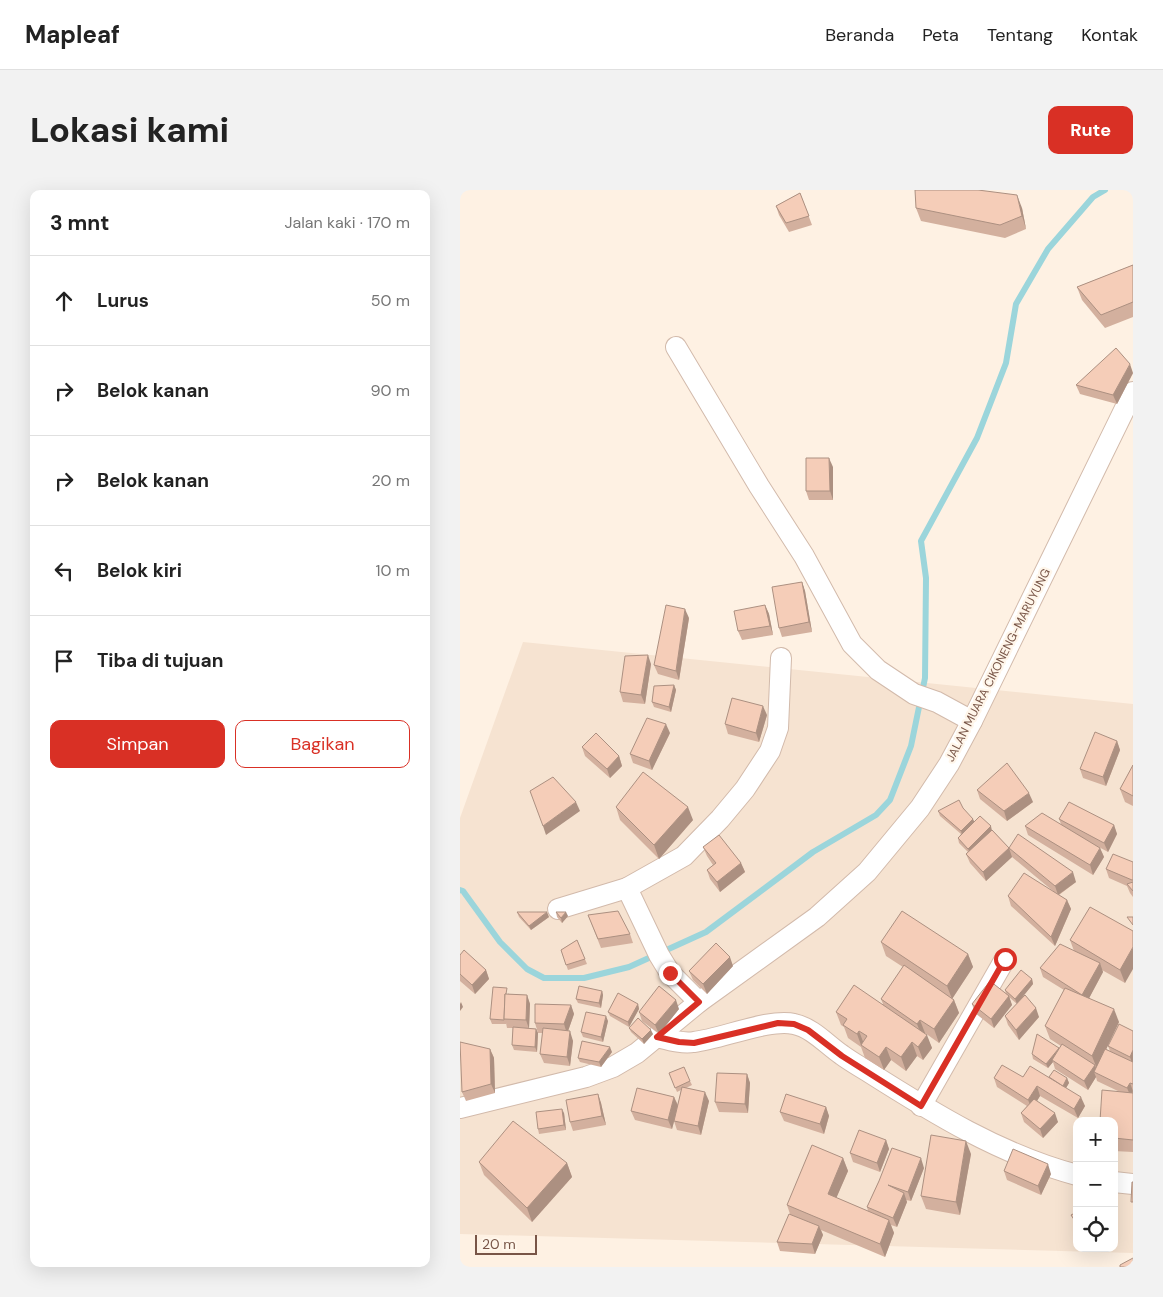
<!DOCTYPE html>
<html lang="id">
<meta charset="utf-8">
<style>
:root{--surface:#fff;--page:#f2f2f2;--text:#222;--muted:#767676;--line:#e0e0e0;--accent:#d93025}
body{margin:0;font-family:"DM Sans",sans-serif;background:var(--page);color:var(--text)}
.controls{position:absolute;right:15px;bottom:15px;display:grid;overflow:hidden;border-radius:10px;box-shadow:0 5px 20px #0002}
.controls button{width:45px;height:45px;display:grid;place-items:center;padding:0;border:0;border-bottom:1px solid var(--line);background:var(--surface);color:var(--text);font:25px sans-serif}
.scale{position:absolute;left:15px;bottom:12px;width:62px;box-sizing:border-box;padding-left:5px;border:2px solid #785547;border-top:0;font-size:14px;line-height:18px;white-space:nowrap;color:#785547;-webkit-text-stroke:4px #fff6ea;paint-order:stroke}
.stop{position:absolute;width:15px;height:15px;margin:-11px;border:4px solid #d93025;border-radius:50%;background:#fff}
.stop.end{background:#d93025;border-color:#fff;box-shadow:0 1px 5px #0008}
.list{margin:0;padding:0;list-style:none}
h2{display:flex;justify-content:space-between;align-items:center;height:65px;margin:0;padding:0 20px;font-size:21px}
h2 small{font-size:16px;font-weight:400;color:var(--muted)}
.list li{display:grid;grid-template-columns:32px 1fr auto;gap:15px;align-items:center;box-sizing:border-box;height:90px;padding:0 20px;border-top:1px solid var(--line)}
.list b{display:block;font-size:19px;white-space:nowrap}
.list em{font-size:16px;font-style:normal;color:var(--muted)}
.actions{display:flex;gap:10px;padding:15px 20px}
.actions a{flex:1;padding:11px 0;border:1px solid var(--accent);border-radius:10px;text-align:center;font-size:18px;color:var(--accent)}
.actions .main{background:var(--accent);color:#fff}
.icon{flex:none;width:28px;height:28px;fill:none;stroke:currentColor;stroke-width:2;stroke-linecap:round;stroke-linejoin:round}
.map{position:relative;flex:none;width:673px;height:1077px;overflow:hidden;border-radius:10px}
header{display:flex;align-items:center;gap:30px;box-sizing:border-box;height:70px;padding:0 25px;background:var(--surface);border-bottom:1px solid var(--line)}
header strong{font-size:24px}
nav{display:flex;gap:28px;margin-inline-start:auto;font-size:18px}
.intro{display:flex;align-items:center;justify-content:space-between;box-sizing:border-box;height:120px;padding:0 30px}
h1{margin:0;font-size:35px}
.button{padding:12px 22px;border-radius:10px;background:var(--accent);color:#fff;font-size:18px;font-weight:700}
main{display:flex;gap:30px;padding:0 30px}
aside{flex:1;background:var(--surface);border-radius:10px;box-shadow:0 5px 20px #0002}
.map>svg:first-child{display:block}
.residential{fill:#f6e3d1;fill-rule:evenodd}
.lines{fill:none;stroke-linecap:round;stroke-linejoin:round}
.stream{stroke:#9bd5db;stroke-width:6}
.minor-casing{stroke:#d2baab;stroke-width:22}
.minor{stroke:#fff;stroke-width:20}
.wall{fill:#d3b09e}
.shaded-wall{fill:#ac9081}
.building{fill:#f5cdb8;stroke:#ac9081}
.route{stroke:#d93025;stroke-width:6}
.labels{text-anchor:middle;stroke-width:4.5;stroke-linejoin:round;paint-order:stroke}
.street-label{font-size:12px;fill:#785547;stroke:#fff6ea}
</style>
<header>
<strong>Mapleaf</strong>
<nav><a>Beranda</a><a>Peta</a><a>Tentang</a><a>Kontak</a></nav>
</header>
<div class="intro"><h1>Lokasi kami</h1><a class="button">Rute</a></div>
<main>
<aside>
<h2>3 mnt<small>Jalan kaki · 170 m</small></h2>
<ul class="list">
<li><svg class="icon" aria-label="ahead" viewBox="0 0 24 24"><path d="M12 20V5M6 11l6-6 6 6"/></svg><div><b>Lurus</b></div><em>50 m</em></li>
<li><svg class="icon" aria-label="right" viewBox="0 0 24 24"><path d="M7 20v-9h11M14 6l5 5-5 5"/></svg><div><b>Belok kanan</b></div><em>90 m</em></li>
<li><svg class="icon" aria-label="right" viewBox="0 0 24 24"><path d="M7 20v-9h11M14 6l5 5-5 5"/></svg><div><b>Belok kanan</b></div><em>20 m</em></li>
<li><svg class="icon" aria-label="left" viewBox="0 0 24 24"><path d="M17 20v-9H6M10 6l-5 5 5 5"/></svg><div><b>Belok kiri</b></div><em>10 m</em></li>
<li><svg class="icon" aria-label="arrive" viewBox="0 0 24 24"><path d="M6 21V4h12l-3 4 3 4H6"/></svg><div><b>Tiba di tujuan</b></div></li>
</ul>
<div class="actions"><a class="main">Simpan</a><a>Bagikan</a></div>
</aside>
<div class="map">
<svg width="673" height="1077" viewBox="0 0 673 1077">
<rect width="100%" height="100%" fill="#fef1e3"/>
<!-- residential -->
<path class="residential" d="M63,452L673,514V1063L0,1044V628ZM617,931H654V1058H617Z"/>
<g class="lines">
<!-- stream -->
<polyline class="stream" points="0,700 3,701 40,752 67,779 84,788 124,788 169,777 246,742 353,662 416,625 430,610 451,556 465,488 466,388 461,351 517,248 546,173 556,114 588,59 633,7 645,0"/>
<!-- minor casing -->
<g class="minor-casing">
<g id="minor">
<polyline points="216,157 299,296 344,366 392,454 418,480 454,504 477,512 512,531"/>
<polyline points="98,719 167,698"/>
<polyline points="239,812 210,783 199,765 167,698 224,666 260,629 285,599 310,561 318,538 321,468"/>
<path d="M197,847C209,850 222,854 234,852C261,849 310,828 334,834C353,838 367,855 382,865C390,871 399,876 407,881C473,923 541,965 617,985"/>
<polyline points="461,916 545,769"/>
<polyline points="0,918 126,887 153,877 177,863 239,812 357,727 407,682 460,618 489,574 512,531 673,202"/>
<polyline points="654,992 673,994"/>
</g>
</g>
<!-- minor -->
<use href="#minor" class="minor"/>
</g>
<!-- wall -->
<g class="wall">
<polygon points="340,3 352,35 329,42 319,25 316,16"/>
<polygon points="456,18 562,18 566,39 545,48 461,31"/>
<polygon points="673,75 673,127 645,138 622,110 617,97"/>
<polygon points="673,183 657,214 620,204 616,195"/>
<polygon points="373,277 373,310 349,310 346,301"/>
<polygon points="342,392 345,401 352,442 322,447 319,438"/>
<polygon points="305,415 309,424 313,445 282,450 278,441"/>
<polygon points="229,428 219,490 198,484 194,475"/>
<polygon points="191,474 185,514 163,512 160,502"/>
<polygon points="214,495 216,500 211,522 194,517 192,512"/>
<polygon points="307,525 299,552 268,544 265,534"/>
<polygon points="210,543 192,580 173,573 170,564"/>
<polygon points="657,551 660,560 646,596 623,588 620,579"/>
<polygon points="122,557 159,566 162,576 150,588 125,566"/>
<polygon points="673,575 673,616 665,612 660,599"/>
<polygon points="517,600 573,612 547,631 520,609"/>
<polygon points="156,617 233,630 199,669 160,630"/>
<polygon points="478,621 514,631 532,640 549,658 616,692 599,705 607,710 611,719 595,756 551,716 548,706 593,701 552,667 526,691 510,673 506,664 508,662 499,653 498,648 501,644 480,626"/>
<polygon points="599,629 654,635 657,644 648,662 637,656 640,658 644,667 633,685 568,645 565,636 601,634"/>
<polygon points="243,657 281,673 285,682 260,702 250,689 247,680 253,675 247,666"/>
<polygon points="673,672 673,707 670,703 667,696 649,688 646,679"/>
<polygon points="57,722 89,727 71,740 59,727"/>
<polygon points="96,722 108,726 102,733 97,727"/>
<polygon points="128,725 170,744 173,753 141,758"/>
<polygon points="673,741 665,793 642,780 643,782 629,808 659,832 646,859 650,861 648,856 673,841 673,962 654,961 654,931 660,902 637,891 636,887 628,900 595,879 593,872 588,878 573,869 572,864 599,858 601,856 590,849 585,836 604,800 583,787 580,778 614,761 610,750"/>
<polygon points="117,750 127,774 108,780 101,760"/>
<polygon points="421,752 508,764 513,777 492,809 494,810 499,823 479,853 465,843 472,858 463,870 457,866 446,881 431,870 424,880 405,868 401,857 388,848 384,837 381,835 376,822 423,814 421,809 443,777 426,766"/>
<polygon points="0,765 26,780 29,789 15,804 0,791"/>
<polygon points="273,776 247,804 233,790 229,781"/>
<polygon points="572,789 573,794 558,812 579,827 559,850 548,835 545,826 557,814 549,807 552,815 534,838 515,823 512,814 546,804 545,800"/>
<polygon points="142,801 143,805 141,818 118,813 116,809"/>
<polygon points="49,803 49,804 67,805 70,814 69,838 76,839 78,843 77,862 54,860 52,855 53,838 47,838 46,833 46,834 32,834 30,829"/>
<polygon points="178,814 179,819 169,837 150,826 148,822"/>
<polygon points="111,815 114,824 108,841 113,851 110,876 84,873 80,864 83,843 78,843 75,833"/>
<polygon points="219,819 199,844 182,831 179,822"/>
<polygon points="148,831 143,852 123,847 121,842"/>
<polygon points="169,838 193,844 184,854 171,842"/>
<polygon points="30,859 34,868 35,903 6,911 2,902"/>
<polygon points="152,862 141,877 120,872 118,868"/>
<polygon points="209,883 230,891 232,895 226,898 249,911 241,945 217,940 214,931 215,928 212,939 175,930 171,921 214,907 218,915 221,900 217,902"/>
<polygon points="287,884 290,893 288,923 259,922 255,912"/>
<polygon points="589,887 607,888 609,893 606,898 625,916 618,928 580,906 577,911 598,932 583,948 564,932 561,923 567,916 537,897 534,888"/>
<polygon points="138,904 141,913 146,935 113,941 110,932"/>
<polygon points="366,917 369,926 364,944 324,931 320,922"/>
<polygon points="104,923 106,940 79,944 78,939"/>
<polygon points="426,950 429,959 420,982 393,972 390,963"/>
<polygon points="511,964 500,1025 466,1019 461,1006"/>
<polygon points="383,968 388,981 376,1008 408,1021 407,1017 419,991 464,978 451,1011 446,1010 447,1012 437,1037 431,1035 434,1043 425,1067 361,1040 363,1045 355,1064 320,1061 317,1052 330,1024 327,1015"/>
<polygon points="19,972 107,973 112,987 72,1032 24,985"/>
<polygon points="544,981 591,984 581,1005 547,990"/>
</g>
<!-- shaded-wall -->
<g class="shaded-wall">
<polygon points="557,5 562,18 566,39 562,26"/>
<polygon points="670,174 673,183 657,214 653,205"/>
<polygon points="369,268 373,277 373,310 370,301"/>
<polygon points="342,392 345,401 352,442 349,432"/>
<polygon points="305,415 309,424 313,445 310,436"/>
<polygon points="225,419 229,428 219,490 216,481"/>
<polygon points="188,465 191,474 185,514 181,505"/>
<polygon points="214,495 216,500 211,522 209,517"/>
<polygon points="303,516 307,525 299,552 296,543"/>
<polygon points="206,534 210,543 192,580 189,571"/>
<polygon points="657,551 660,560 646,596 643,587"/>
<polygon points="159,566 162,576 150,588 147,579"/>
<polygon points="569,603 573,612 547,631 544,621"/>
<polygon points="116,612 120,621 86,645 83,636"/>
<polygon points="228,617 233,630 199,669 194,655"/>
<polygon points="513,629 515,633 502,645 501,641"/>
<polygon points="654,635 657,644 648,662 644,653"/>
<polygon points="531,636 532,641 510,663 508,659"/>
<polygon points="549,658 552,667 526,691 523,682"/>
<polygon points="640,658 644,667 633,685 630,675"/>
<polygon points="281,673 285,682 260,702 257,692"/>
<polygon points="613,682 616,692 598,705 595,696"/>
<polygon points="607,710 611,719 595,756 591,747"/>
<polygon points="87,722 89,727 71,740 69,736"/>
<polygon points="106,722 108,726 102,733 101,728"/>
<polygon points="673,757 673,779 665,793 660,780"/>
<polygon points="508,764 513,777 492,809 487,796"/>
<polygon points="270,767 273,776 247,804 243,794"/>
<polygon points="640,773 643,782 626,814 622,805"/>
<polygon points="26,780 29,789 15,804 12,795"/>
<polygon points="572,789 573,794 557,814 555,809"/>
<polygon points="142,801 143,805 141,818 139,813"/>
<polygon points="67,805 70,814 69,839 66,830"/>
<polygon points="549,806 552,815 534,838 531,829"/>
<polygon points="216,810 219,819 199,844 195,835"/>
<polygon points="494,810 499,823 479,853 474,839"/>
<polygon points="1,812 3,817 0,821 0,814"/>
<polygon points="178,814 179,819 169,837 168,832"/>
<polygon points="111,815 114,824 107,844 104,834"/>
<polygon points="576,818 579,827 559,850 556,840"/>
<polygon points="654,819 659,832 637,879 632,866"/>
<polygon points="146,826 148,831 143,852 141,847"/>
<polygon points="460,830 465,843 462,847 457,834"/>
<polygon points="76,839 78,843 77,862 75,857"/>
<polygon points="191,840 193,844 184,854 182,849"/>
<polygon points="110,841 113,851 110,876 107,867"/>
<polygon points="399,841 404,854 401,855 397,844"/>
<polygon points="467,845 472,858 463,870 458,857"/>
<polygon points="452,852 457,866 446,881 441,867"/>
<polygon points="150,857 152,862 141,877 139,872"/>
<polygon points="426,857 431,870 424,880 419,867"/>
<polygon points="599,858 592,870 593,872 588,878 586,874"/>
<polygon points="30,859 34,868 35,903 31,894"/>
<polygon points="673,860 673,876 670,867"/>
<polygon points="635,875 638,884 634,882 636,887 628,900 624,891"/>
<polygon points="287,884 290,893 288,923 285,914"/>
<polygon points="607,888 609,893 603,903 601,898"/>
<polygon points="670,893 673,901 671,907 667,898"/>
<polygon points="577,896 580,906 572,919 568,910"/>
<polygon points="245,902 249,911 241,945 238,936"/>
<polygon points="138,904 141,913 146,935 142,926"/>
<polygon points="214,907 218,916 212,939 208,930"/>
<polygon points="621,907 625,916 618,928 614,919"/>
<polygon points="366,917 369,926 364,944 360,934"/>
<polygon points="102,919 104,923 106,940 104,935"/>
<polygon points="595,923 598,932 583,948 580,939"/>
<polygon points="426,950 429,959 420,982 417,973"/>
<polygon points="506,951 511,964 500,1025 496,1012"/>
<polygon points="383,968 388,981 372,1018 368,1004"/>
<polygon points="461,968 464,978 451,1011 448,1002"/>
<polygon points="107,973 112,987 72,1032 67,1018"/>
<polygon points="588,974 591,984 581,1005 578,996"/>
<polygon points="444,1003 447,1012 437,1037 433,1028"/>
<polygon points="429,1030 434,1043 425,1067 420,1054"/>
<polygon points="359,1036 363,1045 355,1064 352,1054"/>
</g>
<!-- building -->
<g class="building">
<polygon points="455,0 518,0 557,5 562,26 540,35 456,18"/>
<polygon points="340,3 349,26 326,33 316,16"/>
<polygon points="673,75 673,112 641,125 617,97"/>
<polygon points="656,158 670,174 653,205 616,195"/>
<polygon points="346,268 369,268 370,301 346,301"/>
<polygon points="342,392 349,432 319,438 312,397"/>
<polygon points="206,415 225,419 216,481 194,475"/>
<polygon points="305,415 310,436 278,441 274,421"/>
<polygon points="188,465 181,505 160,502 165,466"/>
<polygon points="214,495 209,517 192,512 194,496"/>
<polygon points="272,508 303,516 296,543 265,534"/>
<polygon points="187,528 206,534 189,571 170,564"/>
<polygon points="635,542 657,551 643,587 620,579"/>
<polygon points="136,543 159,566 147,579 122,557"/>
<polygon points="547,573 569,603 544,621 517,600"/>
<polygon points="673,575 673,606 660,599"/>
<polygon points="183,582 228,617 194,655 156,617"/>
<polygon points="93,587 116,612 83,636 70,601"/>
<polygon points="499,610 503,618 513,629 501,641 478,621"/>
<polygon points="609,612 654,635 644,653 599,629"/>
<polygon points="582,623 640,658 630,675 565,636"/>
<polygon points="520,626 531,636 508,659 498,648"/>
<polygon points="532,640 549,658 558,644 613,682 595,696 549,658 523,682 506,664"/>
<polygon points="259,645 281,673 257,692 247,680 256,673 243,657"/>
<polygon points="653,664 673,672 673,690 672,690 646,679"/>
<polygon points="564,683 607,710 591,747 548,706"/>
<polygon points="673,692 673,701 667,694"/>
<polygon points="630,717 673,741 673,757 660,780 610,750"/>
<polygon points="158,721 170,744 138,749 128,725"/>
<polygon points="442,721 508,764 487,796 421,752"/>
<polygon points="57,722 87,722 69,736"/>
<polygon points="96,722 106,722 101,728"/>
<polygon points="667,727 673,727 673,735"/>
<polygon points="117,750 125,769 106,775 101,760"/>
<polygon points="256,753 270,767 243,794 229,781"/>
<polygon points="600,754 640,773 622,805 580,778"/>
<polygon points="4,760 26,780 12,795 0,784 0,765"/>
<polygon points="444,775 494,810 474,839 460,830 457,834 421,809"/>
<polygon points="561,780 572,789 555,809 545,800"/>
<polygon points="530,791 549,806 531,829 512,814"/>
<polygon points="394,795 467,845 458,857 452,852 441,867 426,857 419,867 401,855 407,846 399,841 397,844 383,835 387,829 376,822"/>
<polygon points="119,796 142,801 139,813 116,809"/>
<polygon points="199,796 216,810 195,835 179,822"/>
<polygon points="33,797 47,798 46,804 45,804 44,830 30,829"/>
<polygon points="605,798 654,819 632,866 585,836"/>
<polygon points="158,803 178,814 168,832 148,822"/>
<polygon points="45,804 67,805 66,830 44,829"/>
<polygon points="565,805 576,818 556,840 545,826"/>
<polygon points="75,814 111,815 104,834 75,833"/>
<polygon points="126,822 146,826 141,847 121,842"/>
<polygon points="178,828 191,840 182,849 169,838"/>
<polygon points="659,834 673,841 673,860 670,867 648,856"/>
<polygon points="53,837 76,839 75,857 52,855"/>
<polygon points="83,838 110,841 107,867 80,864"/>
<polygon points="577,844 599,858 586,874 572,864"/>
<polygon points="122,851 150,857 139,872 118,868"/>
<polygon points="0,852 30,859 31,894 2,902"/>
<polygon points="602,854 635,875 624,891 592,870"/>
<polygon points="645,859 673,872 673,894 670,893 667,898 634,882"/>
<polygon points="542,875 563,887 570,876 621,907 614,919 577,896 568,910 534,888"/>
<polygon points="224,877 230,891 215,898 209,883"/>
<polygon points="594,880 607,888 603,896 589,887"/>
<polygon points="257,883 287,884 285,914 255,912"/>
<polygon points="222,897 245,902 238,936 214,931"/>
<polygon points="177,898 214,907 208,930 171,921"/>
<polygon points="642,900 673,903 673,950 654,948 654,931 640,931"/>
<polygon points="138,904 142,926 110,932 106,910"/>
<polygon points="326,904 366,917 360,934 320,922"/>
<polygon points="574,909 595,923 580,939 561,923"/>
<polygon points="102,919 104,935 78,939 76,922"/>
<polygon points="53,931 107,973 67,1018 19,972"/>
<polygon points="399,940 426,950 417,973 390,963"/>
<polygon points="471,945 506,951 496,1012 461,1006"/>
<polygon points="352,955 383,968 368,1004 429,1030 420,1054 327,1015"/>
<polygon points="432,958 461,968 448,1002 428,995 444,1003 433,1028 407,1017 419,991"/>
<polygon points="553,959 588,974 578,996 544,981"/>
<polygon points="672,992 673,992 673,1012 671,1012"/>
<polygon points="617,1022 617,1034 611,1025"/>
<polygon points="329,1024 359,1036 352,1054 317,1052"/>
<polygon points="673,1068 673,1077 660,1077 660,1075"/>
</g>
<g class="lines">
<!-- route -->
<polyline class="route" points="210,783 239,812 197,847 219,852 234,853 318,833 334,834 348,840 382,866 461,916 545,769"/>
</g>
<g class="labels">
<!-- street labels -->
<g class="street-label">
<text transform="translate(538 475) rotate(-63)" y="4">JALAN MUARA CIKONENG-MARUYUNG</text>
</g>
</g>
</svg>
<div class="controls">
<button>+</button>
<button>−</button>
<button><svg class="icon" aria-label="locate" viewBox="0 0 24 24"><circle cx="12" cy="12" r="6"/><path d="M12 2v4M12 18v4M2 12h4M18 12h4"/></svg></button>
</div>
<div class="scale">20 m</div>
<div class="stop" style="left:545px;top:769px"></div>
<div class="stop end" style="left:210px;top:783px"></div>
</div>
</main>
